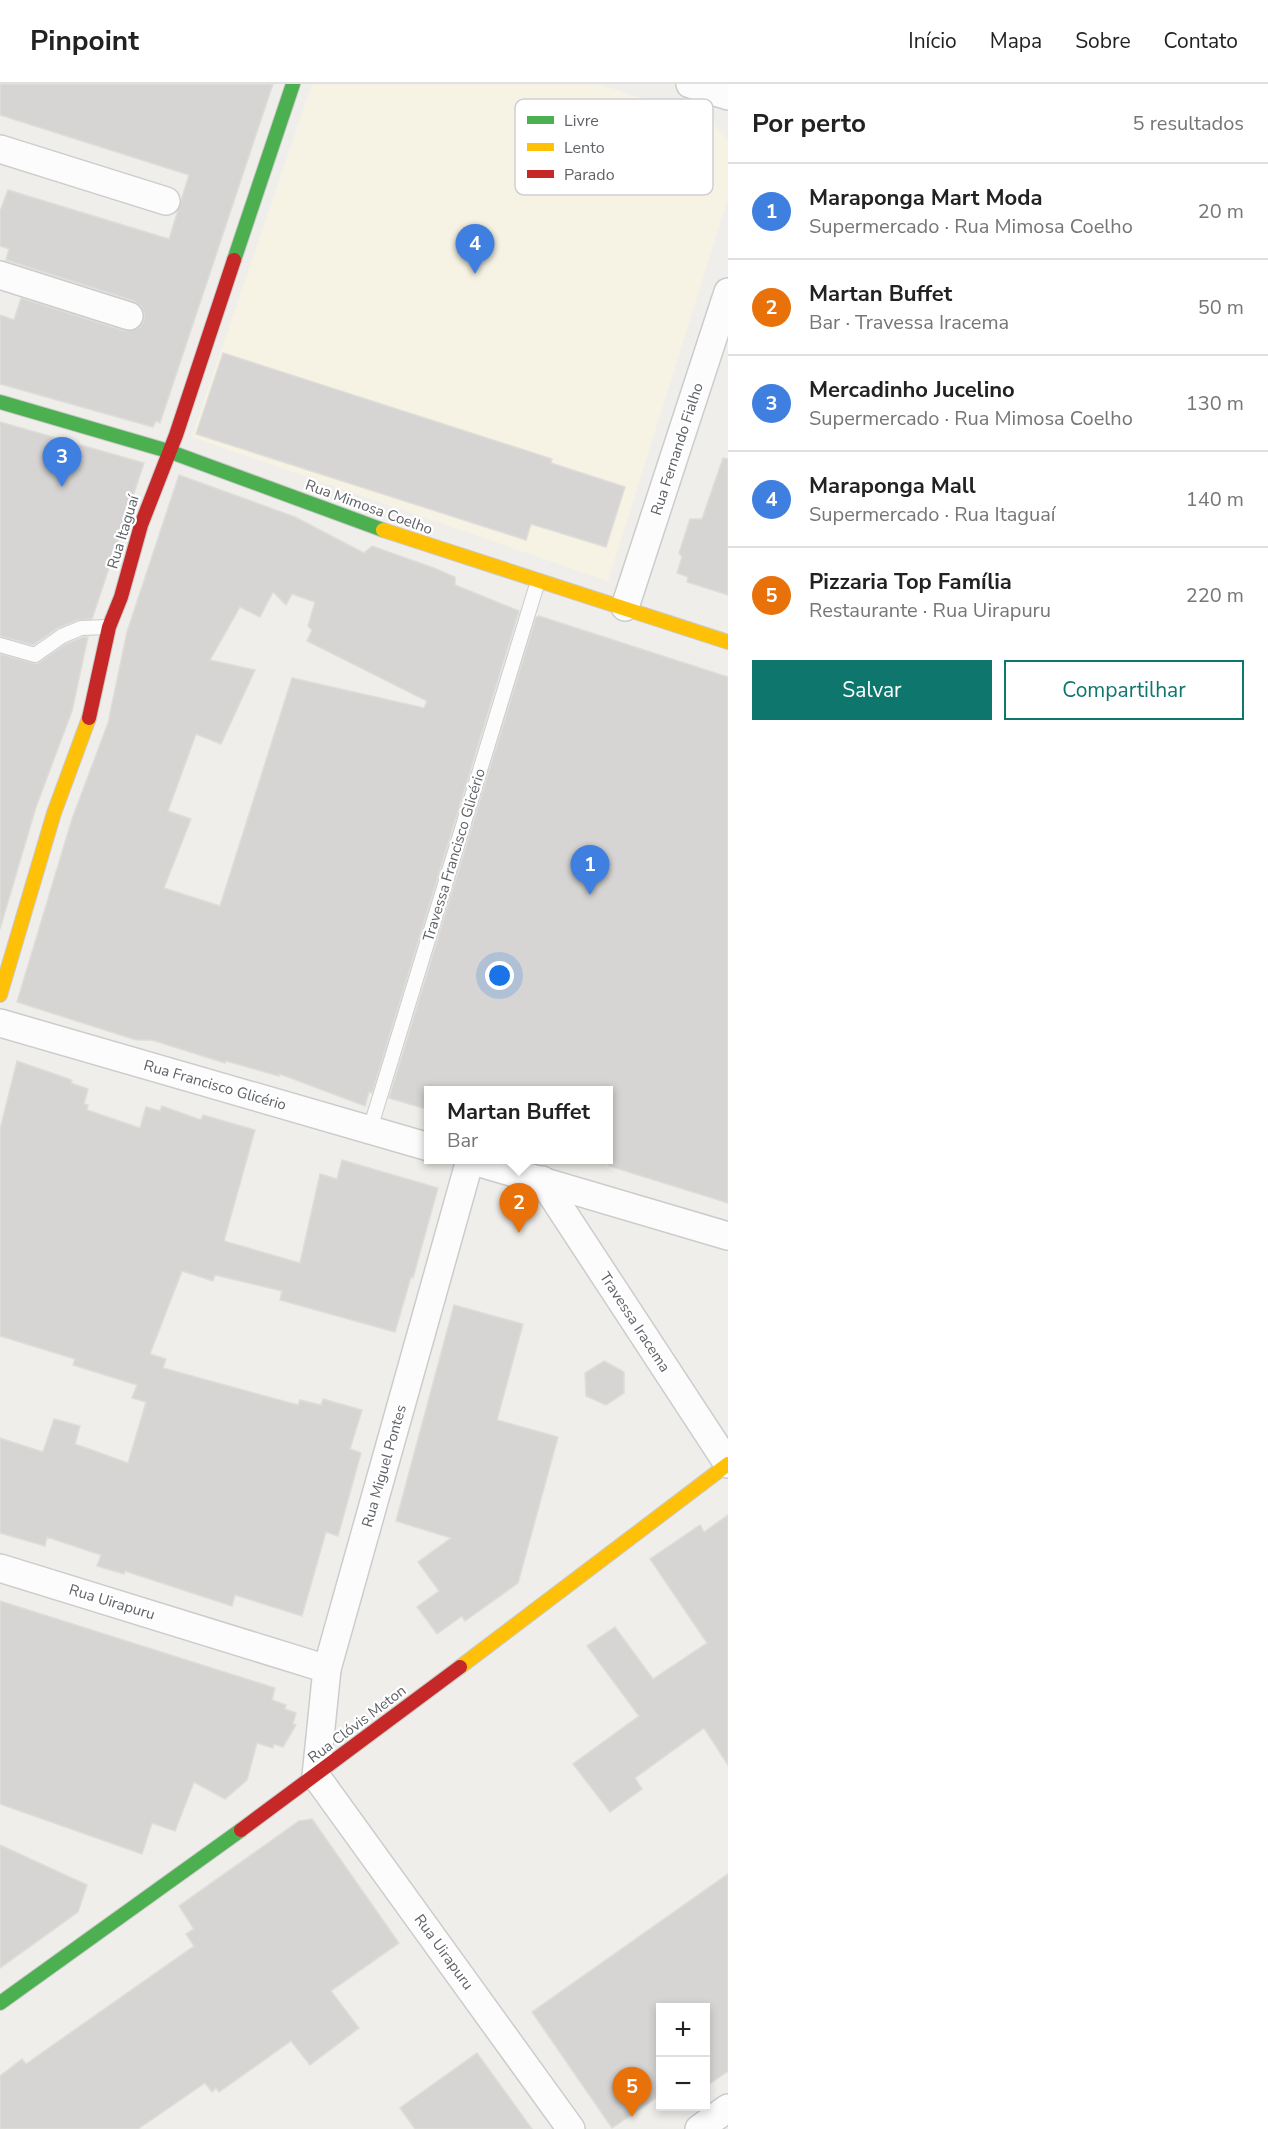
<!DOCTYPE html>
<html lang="pt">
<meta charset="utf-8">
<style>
:root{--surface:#fff;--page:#f2f2f2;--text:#222;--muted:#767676;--line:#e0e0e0;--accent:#0f766e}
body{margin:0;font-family:"Nunito Sans",sans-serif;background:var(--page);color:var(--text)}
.controls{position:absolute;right:18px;bottom:18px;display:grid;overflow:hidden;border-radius:0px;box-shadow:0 3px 9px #0003}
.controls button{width:54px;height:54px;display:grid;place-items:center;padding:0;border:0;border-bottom:2px solid var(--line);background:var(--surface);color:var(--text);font:30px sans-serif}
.you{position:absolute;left:500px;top:892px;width:21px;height:21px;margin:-15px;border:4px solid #fff;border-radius:50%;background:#1a73e8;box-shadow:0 0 0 9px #1a73e833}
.badge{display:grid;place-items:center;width:39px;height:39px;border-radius:50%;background:var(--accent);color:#fff;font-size:20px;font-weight:700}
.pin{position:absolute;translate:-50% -50px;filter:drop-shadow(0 2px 3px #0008)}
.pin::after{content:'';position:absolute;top:32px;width:21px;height:18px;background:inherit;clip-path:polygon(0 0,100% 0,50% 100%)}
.popup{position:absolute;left:424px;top:1002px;width:189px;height:78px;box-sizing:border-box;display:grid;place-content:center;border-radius:0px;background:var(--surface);filter:drop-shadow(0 2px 4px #0005);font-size:20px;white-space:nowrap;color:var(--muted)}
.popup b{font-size:22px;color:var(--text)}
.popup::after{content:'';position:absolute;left:50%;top:100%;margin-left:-12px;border:12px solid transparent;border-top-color:var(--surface)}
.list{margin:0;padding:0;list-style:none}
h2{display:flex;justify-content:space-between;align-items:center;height:78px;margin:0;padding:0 24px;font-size:26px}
h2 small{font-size:20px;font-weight:400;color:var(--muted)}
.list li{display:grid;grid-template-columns:39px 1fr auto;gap:18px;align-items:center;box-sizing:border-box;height:96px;padding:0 24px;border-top:2px solid var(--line)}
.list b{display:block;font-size:22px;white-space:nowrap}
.list p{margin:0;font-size:20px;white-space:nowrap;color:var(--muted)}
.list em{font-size:20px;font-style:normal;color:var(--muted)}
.actions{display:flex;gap:12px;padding:18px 24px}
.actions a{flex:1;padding:14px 0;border:2px solid var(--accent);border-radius:0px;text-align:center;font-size:21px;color:var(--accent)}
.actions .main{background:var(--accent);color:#fff}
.map{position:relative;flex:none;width:728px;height:2045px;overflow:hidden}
header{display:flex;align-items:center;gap:36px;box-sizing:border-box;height:84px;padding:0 30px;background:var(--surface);border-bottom:2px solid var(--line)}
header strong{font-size:28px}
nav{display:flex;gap:33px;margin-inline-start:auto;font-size:21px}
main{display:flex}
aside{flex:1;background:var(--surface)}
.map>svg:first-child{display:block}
.commercial{fill:#f7f3e4}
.building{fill:#d6d5d3;stroke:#deddd9;stroke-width:1.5;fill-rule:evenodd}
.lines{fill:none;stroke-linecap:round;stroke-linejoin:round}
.lane-casing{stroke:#cbcccc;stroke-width:16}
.street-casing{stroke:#cbcccc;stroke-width:30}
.fast-casing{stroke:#cacacb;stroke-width:16}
.slow-casing{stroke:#cacacb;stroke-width:16}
.jam-casing{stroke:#cacacb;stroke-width:16}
.lane{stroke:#fdfcfc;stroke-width:14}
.street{stroke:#fdfcfc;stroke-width:27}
.fast{stroke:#4caf50;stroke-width:14}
.slow{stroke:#ffc107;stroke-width:14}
.jam{stroke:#c62828;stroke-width:14}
.labels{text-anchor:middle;stroke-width:4.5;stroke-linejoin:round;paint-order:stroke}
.street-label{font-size:15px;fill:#5f6368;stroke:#fff}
.key{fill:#fff;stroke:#cfd0d2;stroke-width:1.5}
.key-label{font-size:16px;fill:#5f6368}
</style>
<header>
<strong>Pinpoint</strong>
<nav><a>Início</a><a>Mapa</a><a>Sobre</a><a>Contato</a></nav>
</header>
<main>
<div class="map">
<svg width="728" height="2045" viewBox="0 0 728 2045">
<rect width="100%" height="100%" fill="#efeeea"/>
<!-- commercial -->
<polygon class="commercial" points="312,0 599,0 711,38 728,55 728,114 608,497 192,353"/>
<!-- building -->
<g class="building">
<polygon points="0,0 273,0 160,339 156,337 153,343 0,300 0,231 14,236 21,214 125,247 139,244 144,237 144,229 141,222 134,217 6,176 9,165 0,162 0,127 8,106 169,155 189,91 0,31"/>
<polygon points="223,269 552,375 551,379 625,403 606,463 531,440 526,456 196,350"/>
<polygon points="0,338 144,379 92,535 78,536 58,544 33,561 0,552"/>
<polygon points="723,374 728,375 728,511 687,498 688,493 677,489 682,473 679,469 690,435 702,435"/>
<path d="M179,391L295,433L364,469L372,462L434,484L455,493V501L519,527L372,1009L369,1008L365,1022L280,990L279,992L226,977L225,979L152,956H136L17,918L72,735L108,639L127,548ZM273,508L286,521L292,510L315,518L308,542L312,546L307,557L427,617L424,624L292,594L220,822L164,804L191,735L168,727L196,650L221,660L255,586L210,576L240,523L260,533Z"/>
<polygon points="539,532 728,593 728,1119 609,1082 609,1006 429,1006 429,1026 389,1014 536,533"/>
<polygon points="83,553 88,553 72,627 36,723 0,845 0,570 37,580 66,560"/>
<polygon points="17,977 72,996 71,999 88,1005 84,1020 88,1021 87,1026 140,1044 146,1023 160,1027 162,1022 201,1036 203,1031 255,1046 224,1157 300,1179 320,1090 337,1095 342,1076 438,1104 413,1194 411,1193 395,1248 280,1216 282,1207 215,1191 213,1197 182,1187 150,1270 166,1275 163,1284 298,1321 300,1316 321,1321 323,1315 362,1326 350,1365 361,1369 338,1452 326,1448 302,1532 235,1511 232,1522 125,1487 124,1490 97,1482 101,1471 47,1453 45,1462 0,1449 0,1354 43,1368 54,1335 80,1342 75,1360 128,1379 146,1318 132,1314 137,1301 73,1281 75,1275 0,1252 0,1045"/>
<polygon points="454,1221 523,1240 497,1336 558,1353 518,1499 465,1537 462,1532 437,1550 417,1523 439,1507 418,1478 451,1454 396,1437"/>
<polygon points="604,1277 624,1288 624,1309 606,1321 586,1312 585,1289"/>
<polygon points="728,1431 728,1681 704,1644 635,1694 642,1705 610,1728 573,1680 639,1632 587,1562 615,1543 653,1595 707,1559 650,1475 700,1441 704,1448"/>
<polygon points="0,1517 275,1604 272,1616 286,1621 285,1625 296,1629 293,1640 296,1641 283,1663 274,1660 273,1664 257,1659 247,1696 225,1715 194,1698 175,1747 152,1739 142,1770 0,1720"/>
<polygon points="312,1735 399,1859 331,1907 359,1944 310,1981 291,1957 219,2008 216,2004 212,2008 205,1999 138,2045 0,2045 0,1992 22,1975 26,1980 194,1862 186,1850 194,1845 179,1822 299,1737"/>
<polygon points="0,1761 87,1801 78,1828 0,1884"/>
<polygon points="728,1790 728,1987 705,2003 705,1923 660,1923 660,2021 656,2014 612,2044 532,1928"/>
<polygon points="477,1969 532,2045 415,2045 400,2024"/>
</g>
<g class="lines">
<!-- lane casing -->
<g class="lane-casing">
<g id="lane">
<polyline points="0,561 35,571 62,552 81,544 108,543"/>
<polyline points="370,1045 538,497"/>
</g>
</g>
<!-- street casing -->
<g class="street-casing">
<g id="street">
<polyline points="690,0 728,12"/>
<polyline points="0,65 166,117"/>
<polyline points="0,191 129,232"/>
<polyline points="625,523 728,208"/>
<polyline points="0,939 429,1063"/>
<polyline points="470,1076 327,1585 316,1692 571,2045"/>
<polyline points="470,1076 728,1152"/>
<polyline points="542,1096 728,1380"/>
<polyline points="0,1484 327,1585"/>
<polyline points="699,2045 728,2024"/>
</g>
</g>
<!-- fast casing -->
<g class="fast-casing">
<g id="fast">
<polyline points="234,176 293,0"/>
<polyline points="0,318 168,367 383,446"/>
<polyline points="0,1919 241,1746"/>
</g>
</g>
<!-- slow casing -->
<g class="slow-casing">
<g id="slow">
<polyline points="383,446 728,558"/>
<polyline points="0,911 54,729 89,634"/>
<polyline points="460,1583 728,1380"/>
</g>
</g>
<!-- jam casing -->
<g class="jam-casing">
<g id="jam">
<polyline points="89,634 109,543 121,513 141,441 176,351 234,176"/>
<polyline points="241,1746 460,1583"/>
</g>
</g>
<!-- lane -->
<use href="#lane" class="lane"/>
<!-- street -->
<use href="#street" class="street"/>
<!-- fast -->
<use href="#fast" class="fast"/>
<!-- slow -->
<use href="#slow" class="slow"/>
<!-- jam -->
<use href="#jam" class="jam"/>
</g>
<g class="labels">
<!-- street labels -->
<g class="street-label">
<text transform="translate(677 365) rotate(-72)" y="5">Rua Fernando Fialho</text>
<text transform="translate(369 423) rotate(20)" y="5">Rua Mimosa Coelho</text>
<text transform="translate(123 448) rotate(-73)" y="5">Rua Itaguaí</text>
<text transform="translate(454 771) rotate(-73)" y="5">Travessa Francisco Glicério</text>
<text transform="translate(215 1001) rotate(16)" y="5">Rua Francisco Glicério</text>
<text transform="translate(635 1238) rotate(57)" y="5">Travessa Iracema</text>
<text transform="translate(384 1382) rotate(-74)" y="5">Rua Miguel Pontes</text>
<text transform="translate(112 1518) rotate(17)" y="5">Rua Uirapuru</text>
<text transform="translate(357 1640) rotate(-37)" y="5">Rua Clóvis Meton</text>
<text transform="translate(444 1868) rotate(54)" y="5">Rua Uirapuru</text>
</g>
</g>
<!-- legend -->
<rect x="515" y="15" width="198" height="96" rx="9" class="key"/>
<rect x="527" y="32" width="27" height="8" fill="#4caf50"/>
<rect x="527" y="59" width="27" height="8" fill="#ffc107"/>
<rect x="527" y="86" width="27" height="8" fill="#c62828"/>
<g class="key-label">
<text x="564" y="42">Livre</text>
<text x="564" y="69">Lento</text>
<text x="564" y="96">Parado</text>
</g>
</svg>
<div class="controls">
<button>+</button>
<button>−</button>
</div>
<div class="you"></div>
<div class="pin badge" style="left:590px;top:811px;background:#3f7fe0">1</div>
<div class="pin badge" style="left:519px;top:1149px;background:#e8710a">2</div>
<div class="popup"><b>Martan Buffet</b>Bar</div>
<div class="pin badge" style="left:62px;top:403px;background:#3f7fe0">3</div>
<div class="pin badge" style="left:475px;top:190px;background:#3f7fe0">4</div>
<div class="pin badge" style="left:632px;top:2033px;background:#e8710a">5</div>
</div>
<aside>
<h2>Por perto<small>5 resultados</small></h2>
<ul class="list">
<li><span class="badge" style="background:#3f7fe0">1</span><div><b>Maraponga Mart Moda</b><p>Supermercado · Rua Mimosa Coelho</p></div><em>20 m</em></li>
<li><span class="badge" style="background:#e8710a">2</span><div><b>Martan Buffet</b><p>Bar · Travessa Iracema</p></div><em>50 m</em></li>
<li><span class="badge" style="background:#3f7fe0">3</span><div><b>Mercadinho Jucelino</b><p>Supermercado · Rua Mimosa Coelho</p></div><em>130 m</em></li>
<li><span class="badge" style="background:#3f7fe0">4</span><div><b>Maraponga Mall</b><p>Supermercado · Rua Itaguaí</p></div><em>140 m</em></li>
<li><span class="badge" style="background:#e8710a">5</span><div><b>Pizzaria Top Família</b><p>Restaurante · Rua Uirapuru</p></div><em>220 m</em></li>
</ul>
<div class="actions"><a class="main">Salvar</a><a>Compartilhar</a></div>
</aside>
</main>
